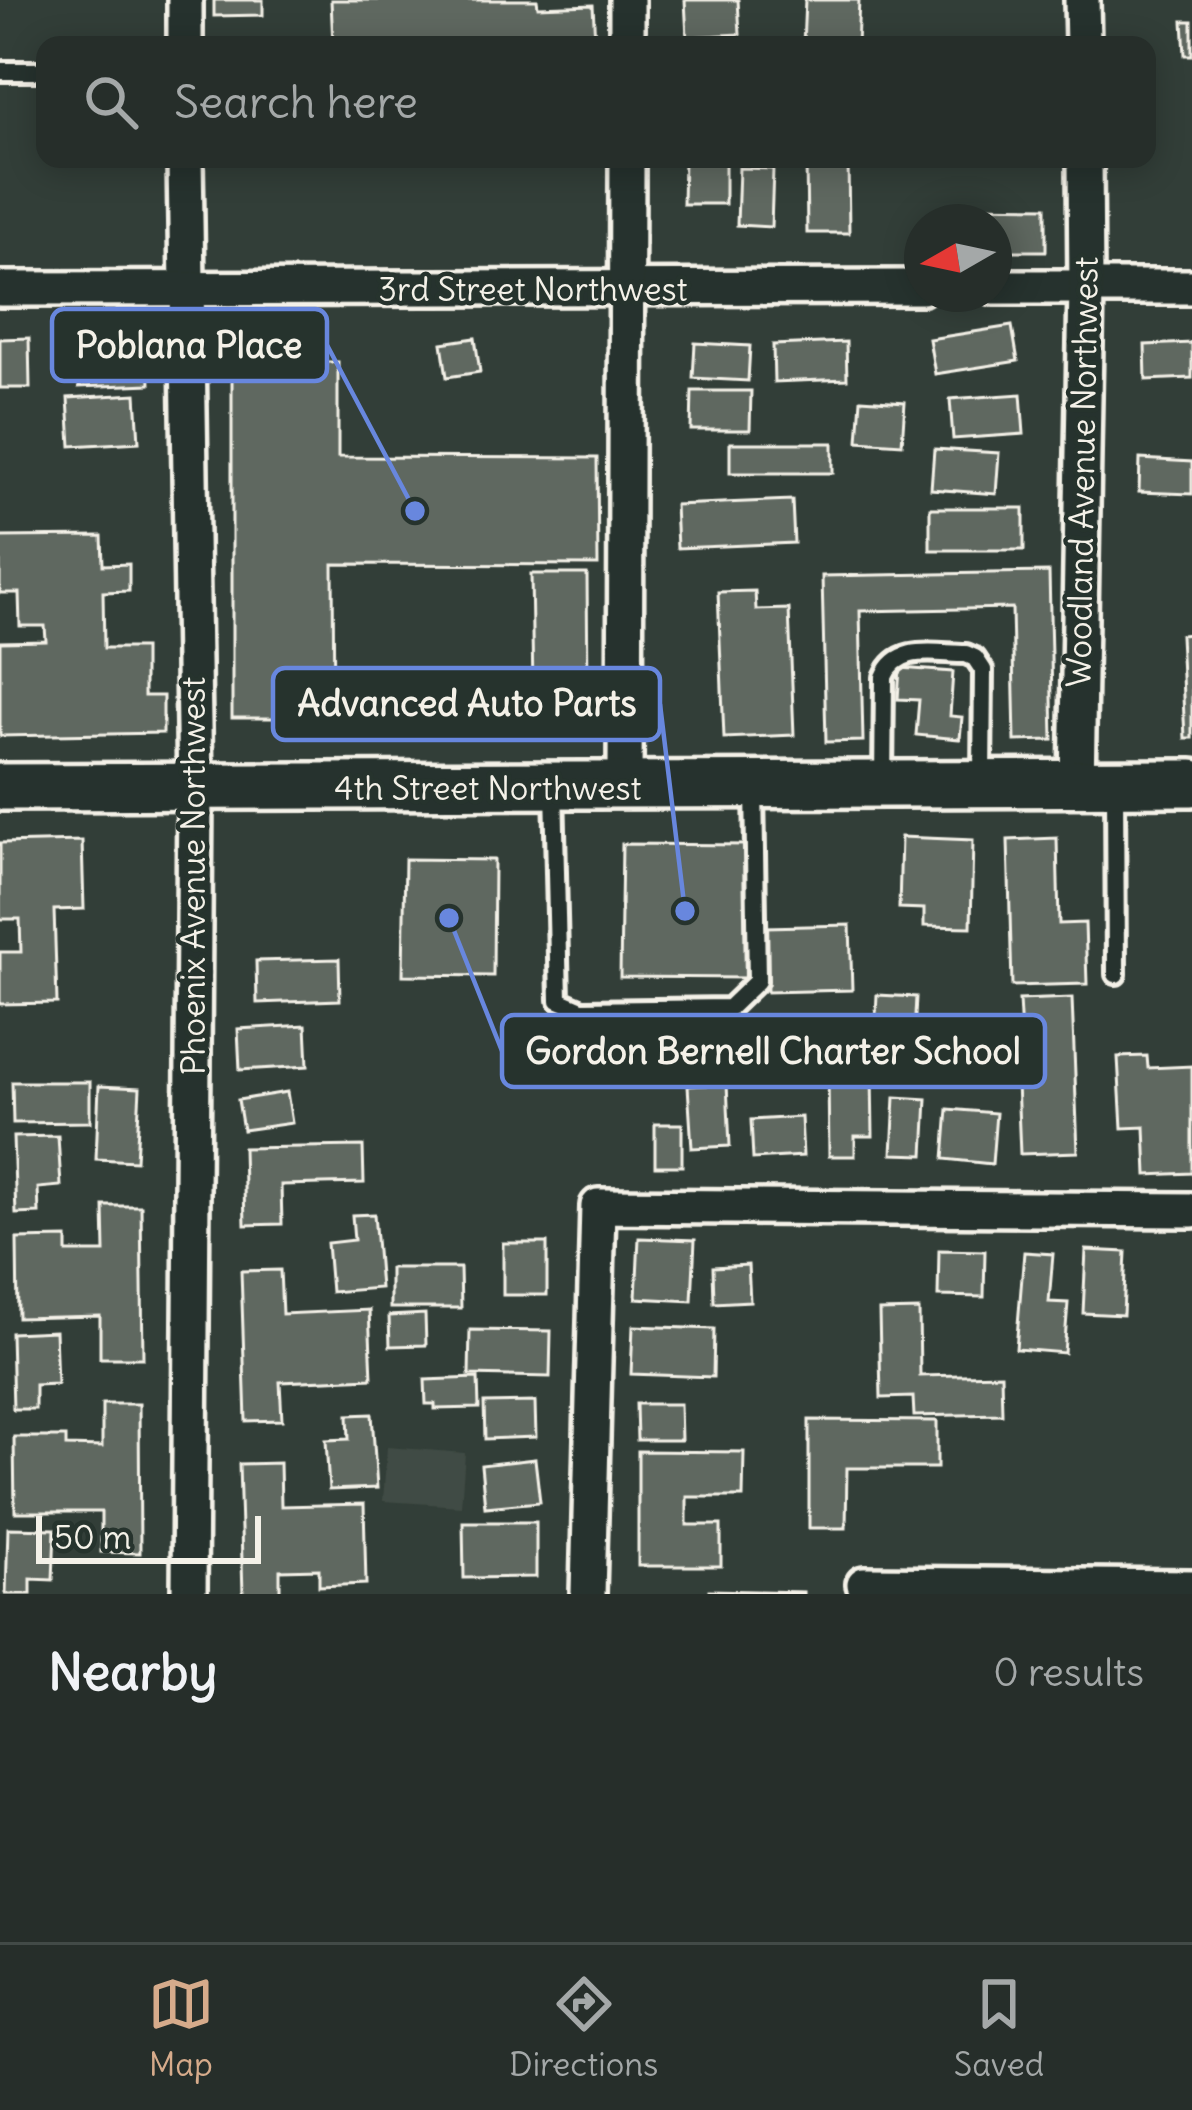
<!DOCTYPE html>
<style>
:root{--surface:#262e2a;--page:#323a36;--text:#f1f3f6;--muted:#a4a8a8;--line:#424a47;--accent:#d6ab8b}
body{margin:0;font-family:Delius,sans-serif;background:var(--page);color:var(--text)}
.compass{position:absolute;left:904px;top:204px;width:108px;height:108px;border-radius:50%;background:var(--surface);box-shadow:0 6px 30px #0003;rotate:261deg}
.scale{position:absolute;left:36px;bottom:30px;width:225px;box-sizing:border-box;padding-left:12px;border:6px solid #f4f1e8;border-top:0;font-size:33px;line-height:42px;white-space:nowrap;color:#f4f1e8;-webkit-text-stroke:9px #26332d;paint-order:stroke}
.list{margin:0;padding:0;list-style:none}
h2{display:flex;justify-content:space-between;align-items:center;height:156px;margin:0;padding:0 48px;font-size:51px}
h2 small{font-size:39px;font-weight:400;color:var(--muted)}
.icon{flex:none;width:66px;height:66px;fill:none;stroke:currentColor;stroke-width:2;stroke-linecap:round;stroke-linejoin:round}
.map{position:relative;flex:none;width:1192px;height:1594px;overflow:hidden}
.search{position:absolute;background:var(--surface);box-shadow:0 6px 30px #0003;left:36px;right:36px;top:36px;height:132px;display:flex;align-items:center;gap:30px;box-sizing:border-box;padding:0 42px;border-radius:24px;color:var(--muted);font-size:45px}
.sheet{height:348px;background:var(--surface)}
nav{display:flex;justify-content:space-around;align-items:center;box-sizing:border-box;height:168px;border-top:3px solid var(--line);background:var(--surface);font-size:33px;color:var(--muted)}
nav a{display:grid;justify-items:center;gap:6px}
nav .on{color:var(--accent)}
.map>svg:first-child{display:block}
.built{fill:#404b44}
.building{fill:#5f6861;stroke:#f4f1e8;stroke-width:3}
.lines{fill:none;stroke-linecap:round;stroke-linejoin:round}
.lane-casing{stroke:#f4f1e8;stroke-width:26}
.street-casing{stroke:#f4f1e8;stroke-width:42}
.secondary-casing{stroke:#f4f1e8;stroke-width:54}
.lane{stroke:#26332d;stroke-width:16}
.street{stroke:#26332d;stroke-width:33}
.secondary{stroke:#26332d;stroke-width:45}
.labels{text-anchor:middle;stroke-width:9;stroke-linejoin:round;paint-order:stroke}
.street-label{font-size:33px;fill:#f4f1e8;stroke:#26332d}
.leader{fill:none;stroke:#6887de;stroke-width:4.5}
.callout-dot{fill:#6887de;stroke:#26332d;stroke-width:4.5}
.callout{fill:#26332d;stroke:#6887de;stroke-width:4.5}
.callout-label{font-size:36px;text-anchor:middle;font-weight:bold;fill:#f4f1e8}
</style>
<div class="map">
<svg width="1192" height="1594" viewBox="0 0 1192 1594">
<rect width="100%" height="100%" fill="#323e38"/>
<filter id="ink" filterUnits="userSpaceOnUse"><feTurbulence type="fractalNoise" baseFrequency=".00833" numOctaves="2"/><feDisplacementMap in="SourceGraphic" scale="24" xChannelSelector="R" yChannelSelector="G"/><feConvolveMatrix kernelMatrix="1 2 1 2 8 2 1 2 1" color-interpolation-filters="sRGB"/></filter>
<g filter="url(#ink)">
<!-- built -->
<polygon class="built" points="387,1447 465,1453 461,1506 383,1501"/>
<!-- building -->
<g class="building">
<polygon points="214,0 263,0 263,15 214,16"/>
<polygon points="331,0 537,0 538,7 593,5 595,41 333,45"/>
<polygon points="685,0 738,0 740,34 687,37"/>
<polygon points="805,0 859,0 857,45 803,45"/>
<polygon points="1183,21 1192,21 1192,55 1185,55"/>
<polygon points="684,159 725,159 725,204 683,204"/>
<polygon points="806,159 848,159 849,233 807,233"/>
<polygon points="739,168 773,169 771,227 737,225"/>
<polygon points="969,206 1046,207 1046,251 994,251 994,222 969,222"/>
<polygon points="1012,326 1018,361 935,374 929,339"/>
<polygon points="29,338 30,388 0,388 0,339"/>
<polygon points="148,338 150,384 79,387 77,342"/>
<polygon points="475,338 480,372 447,377 442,343"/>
<polygon points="846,342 847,379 774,382 773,345"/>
<polygon points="695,343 750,346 748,381 693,378"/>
<polygon points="1192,343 1192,378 1146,380 1145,345"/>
<polygon points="232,362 338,362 338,457 597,458 598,565 333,564 334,718 232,718"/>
<polygon points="692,391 751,391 750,430 691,430"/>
<polygon points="136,394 139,442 71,446 68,398"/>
<polygon points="1021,394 1024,434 953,439 950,399"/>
<polygon points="861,399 905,402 902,444 858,441"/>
<rect x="730" y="443" width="103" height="30"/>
<polygon points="934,449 999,453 996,494 931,489"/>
<polygon points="1140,459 1192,462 1192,494 1139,492"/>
<polygon points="792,500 794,543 677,548 675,505"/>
<rect x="930" y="508" width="94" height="42"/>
<polygon points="102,536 103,565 129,564 129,591 103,592 104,648 144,648 144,696 163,696 163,733 0,736 0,642 46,641 45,626 20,626 19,593 0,593 0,537"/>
<polygon points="1049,572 1053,740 1015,741 1012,608 860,611 863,741 826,742 822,576"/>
<polygon points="531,574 587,574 588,688 533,689"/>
<polygon points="755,591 756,610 789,609 794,735 724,738 718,592"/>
<polygon points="1192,634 1192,738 1185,738 1180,635"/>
<polygon points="900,668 953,672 950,716 962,717 960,739 916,735 919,700 898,699"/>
<polygon points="901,837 973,840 971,927 924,926 924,909 899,908"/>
<polygon points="1057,838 1059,924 1085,923 1087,984 1012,986 1008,840"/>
<polygon points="82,841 84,909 54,910 57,1003 0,1004 0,952 21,952 20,919 0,919 0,843"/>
<polygon points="622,844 749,845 748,978 620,977"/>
<polygon points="405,859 494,860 493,976 403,975"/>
<polygon points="850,925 852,990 767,992 765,927"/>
<polygon points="339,959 340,1000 257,1003 256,961"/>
<polygon points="877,995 916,997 914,1036 875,1034"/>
<polygon points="1072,998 1078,1152 1020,1154 1015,1035 1021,1035 1019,1000"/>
<polygon points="306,1025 308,1066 240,1070 238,1029"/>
<polygon points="1147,1056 1148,1068 1192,1066 1192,1173 1147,1175 1145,1127 1122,1128 1118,1057"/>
<polygon points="828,1074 872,1074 873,1136 855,1136 855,1156 829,1156"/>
<polygon points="12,1082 90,1082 90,1122 13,1123"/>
<polygon points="727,1084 730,1146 692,1148 688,1086"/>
<polygon points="99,1086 140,1088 136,1161 96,1159"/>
<polygon points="287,1092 292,1123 243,1130 238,1100"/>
<polygon points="895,1097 927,1099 924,1155 892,1154"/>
<polygon points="948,1109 996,1113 992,1164 944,1159"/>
<polygon points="801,1117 803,1156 753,1159 751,1120"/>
<rect x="655" y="1124" width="27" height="42"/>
<polygon points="58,1136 61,1186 38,1188 39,1213 16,1214 13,1137"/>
<polygon points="363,1146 364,1183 281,1185 282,1224 245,1225 243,1148"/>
<polygon points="104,1206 141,1206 143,1358 100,1358 100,1316 18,1318 17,1239 67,1238 67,1252 105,1252"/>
<polygon points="374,1214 380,1288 331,1292 327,1243 354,1240 352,1215"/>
<polygon points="639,1238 695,1240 692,1301 636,1298"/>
<rect x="503" y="1243" width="44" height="52"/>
<polygon points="939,1250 985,1251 984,1297 938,1296"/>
<polygon points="1086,1250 1126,1252 1123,1315 1083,1313"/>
<polygon points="1024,1252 1053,1254 1049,1302 1068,1303 1064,1353 1016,1349"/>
<polygon points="748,1265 750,1301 714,1303 713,1267"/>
<polygon points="390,1268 460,1268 461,1308 390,1308"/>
<polygon points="280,1270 282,1314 369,1310 372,1378 280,1382 282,1420 246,1421 241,1271"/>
<polygon points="919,1310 920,1376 1001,1374 1002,1414 914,1416 913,1397 881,1398 879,1311"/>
<polygon points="425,1314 426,1345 390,1346 389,1316"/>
<polygon points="633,1326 714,1329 713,1377 631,1374"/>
<polygon points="470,1330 551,1331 550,1377 469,1375"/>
<polygon points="55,1331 57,1384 35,1385 35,1409 13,1409 11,1333"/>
<polygon points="478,1378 479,1408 435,1409 435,1404 426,1404 425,1380"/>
<polygon points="535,1402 536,1437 485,1439 484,1403"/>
<polygon points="102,1404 139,1404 140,1553 101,1552 101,1512 15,1512 14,1437 66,1437 66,1446 102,1447"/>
<polygon points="636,1404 680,1404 681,1440 637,1440"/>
<polygon points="372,1414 377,1488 329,1490 326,1440 349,1439 348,1415"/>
<polygon points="809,1420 937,1421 937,1468 847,1468 846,1528 809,1528"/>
<polygon points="638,1451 744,1452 743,1497 687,1497 687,1525 721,1525 721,1566 638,1566"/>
<polygon points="535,1459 540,1502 485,1507 481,1465"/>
<polygon points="280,1463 281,1506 364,1504 366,1584 319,1586 319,1569 280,1570 280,1594 243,1594 239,1464"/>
<polygon points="463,1522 536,1522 536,1577 464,1578"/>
<polygon points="8,1528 55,1529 53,1580 31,1579 31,1594 6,1594"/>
<polygon points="709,1590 803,1592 803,1594 709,1594"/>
</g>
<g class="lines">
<!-- lane casing -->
<g class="lane-casing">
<g id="lane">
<polyline points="0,71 45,71"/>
<path d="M883,784L884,677C898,643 935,654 966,654L975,658L983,670L982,778"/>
<polyline points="1115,785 1116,974"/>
<polyline points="554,788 559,1000 582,1010 729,1008 757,981 754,787"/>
</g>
</g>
<!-- street casing -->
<g class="street-casing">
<g id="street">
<polyline points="1082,0 1083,45"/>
<polyline points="185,45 185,0"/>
<polyline points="627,45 627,0"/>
<polyline points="185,159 195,789 189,1594"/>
<polyline points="994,287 1192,287"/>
<polyline points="0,289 922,287"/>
<polyline points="1077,785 1086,287 1085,159"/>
<polyline points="625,787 627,159"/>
<polyline points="864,1584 1192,1587"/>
<polyline points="588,1594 598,1206 1192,1210"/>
</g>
</g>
<!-- secondary casing -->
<g class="secondary-casing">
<polyline id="secondary" points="0,787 1192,783"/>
</g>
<!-- lane -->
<use href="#lane" class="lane"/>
<!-- street -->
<use href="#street" class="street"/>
<!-- secondary -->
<use href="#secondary" class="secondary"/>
</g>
</g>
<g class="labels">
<!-- street labels -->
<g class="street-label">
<text x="533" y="301">3rd Street Northwest</text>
<text transform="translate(1082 472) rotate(-89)" y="12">Woodland Avenue Northwest</text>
<text x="488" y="800">4th Street Northwest</text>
<text transform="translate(193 876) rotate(-90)" y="12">Phoenix Avenue Northwest</text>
</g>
</g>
<!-- callouts -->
<path class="leader" d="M415 511L327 345M685 911L660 704M449 918L502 1051"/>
<g class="callout-dot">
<circle cx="415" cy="511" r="12"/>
<circle cx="685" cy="911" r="12"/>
<circle cx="449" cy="918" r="12"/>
</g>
<g class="callout">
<rect x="52" y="309" width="275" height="72" rx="12"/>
<rect x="273" y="668" width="387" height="72" rx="12"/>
<rect x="502" y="1015" width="543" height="72" rx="12"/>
</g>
<g class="callout-label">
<text x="189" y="358">Poblana Place</text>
<text x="467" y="716">Advanced Auto Parts</text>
<text x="773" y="1064">Gordon Bernell Charter School</text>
</g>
</svg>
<svg class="compass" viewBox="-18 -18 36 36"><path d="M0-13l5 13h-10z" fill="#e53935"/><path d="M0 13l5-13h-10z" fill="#a4a8a8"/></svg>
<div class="scale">50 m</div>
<div class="search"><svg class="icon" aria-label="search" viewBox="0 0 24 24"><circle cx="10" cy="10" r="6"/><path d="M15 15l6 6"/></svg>Search here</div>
</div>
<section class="sheet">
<h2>Nearby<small>0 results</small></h2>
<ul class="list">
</ul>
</section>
<nav>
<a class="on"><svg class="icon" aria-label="map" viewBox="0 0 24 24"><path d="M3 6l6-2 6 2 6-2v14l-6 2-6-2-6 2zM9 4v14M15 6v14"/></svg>Map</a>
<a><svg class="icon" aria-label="directions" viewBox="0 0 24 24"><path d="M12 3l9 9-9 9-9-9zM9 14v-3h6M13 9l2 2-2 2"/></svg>Directions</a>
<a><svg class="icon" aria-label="saved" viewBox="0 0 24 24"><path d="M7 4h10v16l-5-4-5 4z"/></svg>Saved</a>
</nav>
